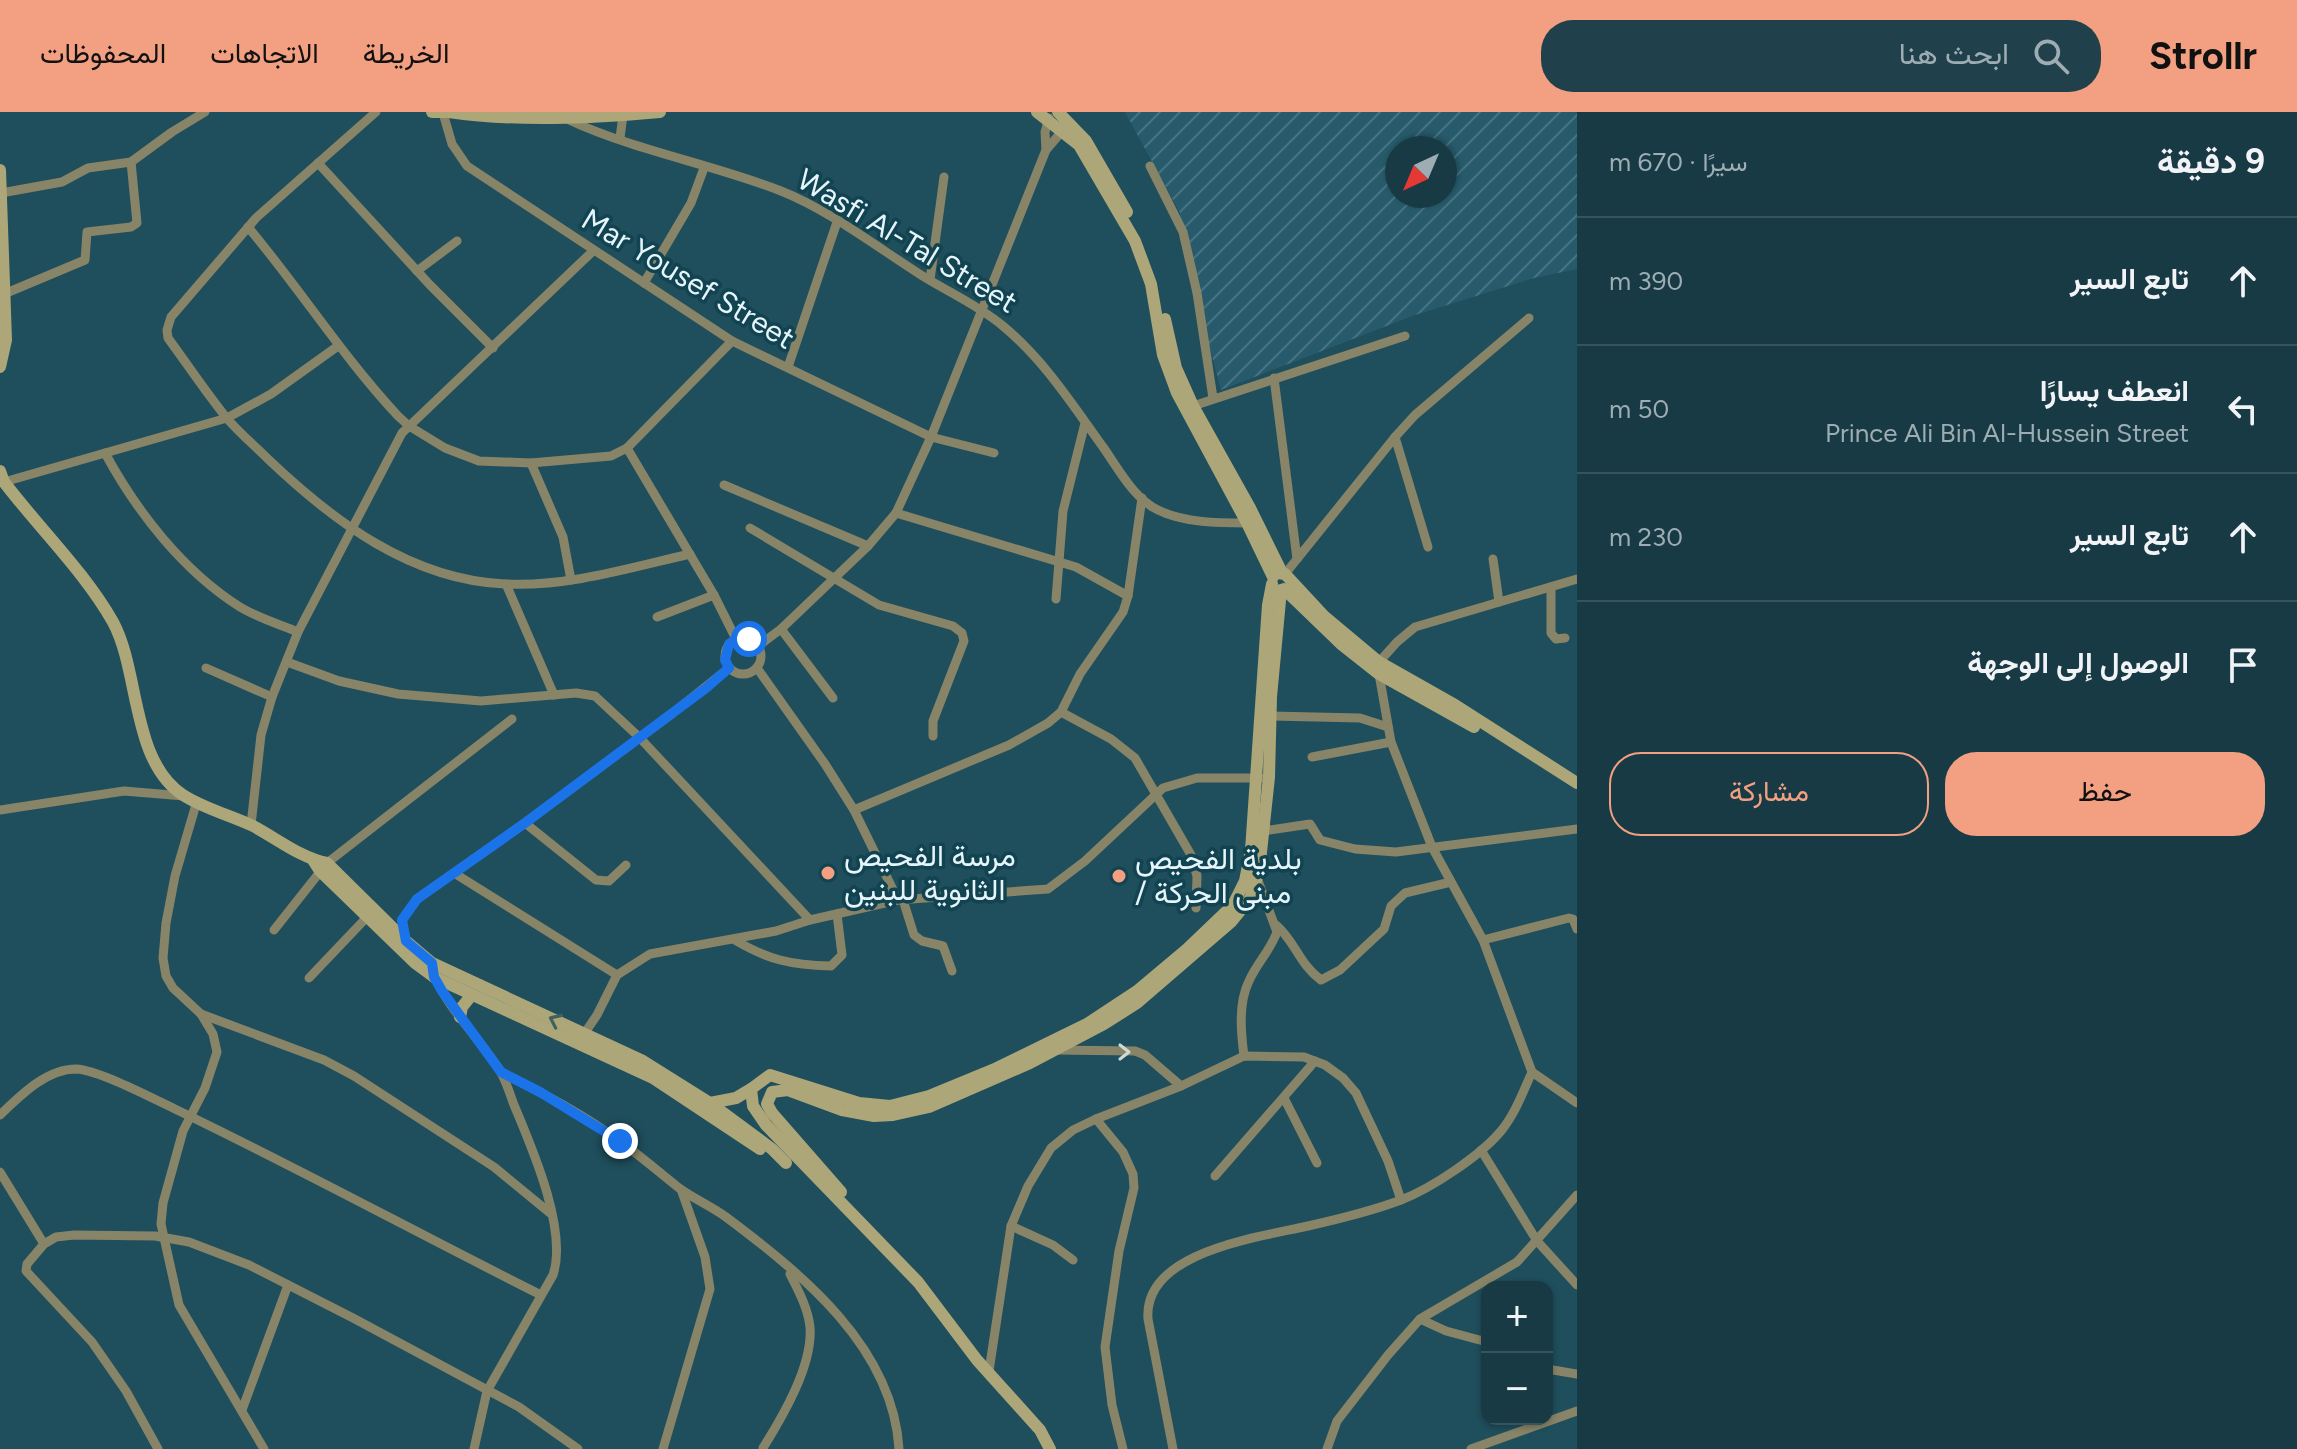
<!DOCTYPE html>
<html lang="ar">
<meta charset="utf-8">
<style>
:root{--surface:#173a45;--page:#20414c;--text:#f1f3f6;--muted:#9eadb3;--line:#36545e;--accent:#f2a081}
body{margin:0;font-family:Figtree,Vazirmatn,sans-serif;background:var(--page);color:var(--text);direction:rtl}
.controls{position:absolute;right:24px;bottom:24px;display:grid;overflow:hidden;border-radius:16px;box-shadow:0 2px 6px #0004}
.controls button{width:72px;height:72px;display:grid;place-items:center;padding:0;border:0;border-bottom:2px solid var(--line);background:var(--surface);color:var(--text);font:40px sans-serif}
.compass{position:absolute;left:1385px;top:24px;width:72px;height:72px;border-radius:50%;background:var(--surface);box-shadow:0 2px 6px #0004;rotate:224deg}
.stop{position:absolute;width:24px;height:24px;margin:-18px;border:6px solid #1a73e8;border-radius:50%;background:#fff}
.stop.end{background:#1a73e8;border-color:#fff;box-shadow:0 2px 8px #0008}
.list{margin:0;padding:0;list-style:none}
h2{display:flex;justify-content:space-between;align-items:center;height:104px;margin:0;padding:0 32px;font-size:34px}
h2 small{font-size:26px;font-weight:400;color:var(--muted)}
.list li{display:grid;grid-template-columns:52px 1fr auto;gap:24px;align-items:center;box-sizing:border-box;height:128px;padding:0 32px;border-top:2px solid var(--line)}
.list b{display:block;font-size:30px;white-space:nowrap}
.list p{margin:0;font-size:26px;white-space:nowrap;color:var(--muted)}
.list em{font-size:26px;font-style:normal;color:var(--muted)}
.actions{display:flex;gap:16px;padding:24px 32px}
.actions a{flex:1;padding:18px 0;border:2px solid var(--accent);border-radius:32px;text-align:center;font-size:28px;color:var(--accent)}
.actions .main{background:var(--accent);color:#111}
.icon{flex:none;width:44px;height:44px;fill:none;stroke:currentColor;stroke-width:2;stroke-linecap:round;stroke-linejoin:round}
.map{position:relative;flex:none;width:1577px;height:1337px;overflow:hidden;direction:ltr}
header{display:flex;align-items:center;gap:48px;box-sizing:border-box;height:112px;padding:0 40px;background:var(--accent);color:#111}
header strong{font-size:38px}
nav{display:flex;gap:44px;margin-inline-start:auto;font-size:28px}
.search{width:560px;height:72px;background:var(--page);display:flex;align-items:center;gap:20px;box-sizing:border-box;padding:0 28px;border-radius:32px;color:var(--muted);font-size:30px}
main{display:flex}
aside{flex:1;background:var(--surface)}
.map>svg:first-child{display:block}
.industrial{fill:url(#industrial-furrows);fill-rule:evenodd}
.lines{fill:none;stroke-linecap:round;stroke-linejoin:round}
.street{stroke:#888467;stroke-width:9}
.secondary{stroke:#aca678;stroke-width:12}
.oneway{stroke:#40615d}
.oneway2{stroke:#ced9d6}
.route{stroke:#1a73e8;stroke-width:10}
.poi-dot{fill:#f2a081;stroke:#124351;stroke-width:3}
.labels{text-anchor:middle;stroke-width:7;stroke-linejoin:round;paint-order:stroke}
.street-label{font-size:30px;fill:#e5f5fb;stroke:#124351}
.poi-label{font-size:30px;fill:#e5f5fb;stroke:#124351;text-anchor:start}
</style>
<header>
<strong>Strollr</strong>
<div class="search"><svg class="icon" aria-label="search" viewBox="0 0 24 24"><circle cx="10" cy="10" r="6"/><path d="M15 15l6 6"/></svg>ابحث هنا</div>
<nav><a>الخريطة</a><a>الاتجاهات</a><a>المحفوظات</a></nav>
</header>
<main>
<aside>
<h2>9 دقيقة<small>سيرًا · 670 m</small></h2>
<ul class="list">
<li><svg class="icon" aria-label="ahead" viewBox="0 0 24 24"><path d="M12 20V5M6 11l6-6 6 6"/></svg><div><b>تابع السير</b></div><em>390 m</em></li>
<li><svg class="icon" aria-label="left" viewBox="0 0 24 24"><path d="M17 20v-9H6M10 6l-5 5 5 5"/></svg><div><b>انعطف يسارًا</b><p>Prince Ali Bin Al-Hussein Street</p></div><em>50 m</em></li>
<li><svg class="icon" aria-label="ahead" viewBox="0 0 24 24"><path d="M12 20V5M6 11l6-6 6 6"/></svg><div><b>تابع السير</b></div><em>230 m</em></li>
<li><svg class="icon" aria-label="arrive" viewBox="0 0 24 24"><path d="M6 21V4h12l-3 4 3 4H6"/></svg><div><b>الوصول إلى الوجهة</b></div></li>
</ul>
<div class="actions"><a class="main">حفظ</a><a>مشاركة</a></div>
</aside>
<div class="map">
<svg width="1577" height="1337" viewBox="0 0 1577 1337">
<defs>
<pattern id="industrial-furrows" width="10" height="10" patternUnits="userSpaceOnUse" patternTransform="scale(2)"><rect width="10" height="10" fill="#275b6c"/><path d="M-1 1l2-2M0 10L10 0M9 11l2-2" fill="none" stroke="#467382"/></pattern>
</defs>
<rect width="100%" height="100%" fill="#1f4e5c"/>
<!-- industrial -->
<path class="industrial" d="M1125,0H1577V157L1534,166L1415,203L1221,278L1185,143L1180,101ZM1397,36H1445V84H1397Z"/>
<g class="lines">
<!-- street -->
<g class="street">
<path d="M376,0L256,106L171,205L167,218L168,226C187,252 205,279 225,304C238,320 254,333 268,347C333,409 411,468 505,472C568,475 629,456 690,442"/>
<polyline points="443,1 452,32 467,54 732,229 931,325 994,341"/>
<path d="M569,8C636,39 712,52 781,79C829,98 877,135 921,163C948,180 978,193 1003,214C1044,248 1072,292 1103,335C1118,356 1134,387 1158,398C1184,411 1219,411 1247,411"/>
<polyline points="620,26 623,3"/>
<polyline points="1046,38 1045,20 1049,6"/>
<polyline points="318,51 430,173 493,236"/>
<polyline points="1150,54 1183,120 1197,181 1213,286"/>
<polyline points="1,81 62,70 88,56 131,50 172,20 205,0"/>
<path d="M248,115C300,177 343,245 398,304L409,314L445,336L479,349L531,351L611,344L627,336L732,229"/>
<polyline points="417,159 457,129"/>
<polyline points="930,168 944,65"/>
<polyline points="644,171 691,91 704,56"/>
<polyline points="4,182 85,148 87,120 131,115 137,111 131,50"/>
<polyline points="788,255 837,110"/>
<polyline points="1274,266 1297,447"/>
<polyline points="1193,294 1405,224"/>
<polyline points="1395,325 1428,435"/>
<polyline points="627,336 714,483 736,527"/>
<path d="M105,341C137,400 183,459 240,495C258,506 279,512 298,520"/>
<polyline points="531,351 563,425 571,468"/>
<polyline points="4,370 227,306 271,282 338,234"/>
<polyline points="724,373 868,434"/>
<polyline points="896,401 1076,455 1128,484"/>
<polyline points="750,416 879,493 953,514 962,521 964,529 933,609 933,624"/>
<polyline points="1493,447 1499,490"/>
<polyline points="1285,462 1395,325 1415,303 1529,206"/>
<polyline points="506,472 554,583"/>
<polyline points="1551,475 1551,521 1556,527 1565,526"/>
<polyline points="1056,487 1063,399 1085,311"/>
<polyline points="657,505 714,483"/>
<polyline points="781,517 833,586"/>
<circle cx="743" cy="544" r="18"/>
<polyline points="758,534 781,517 868,434 896,401 931,325 1046,38 1064,17"/>
<polyline points="287,550 339,569 398,582 481,589 576,581 595,584 639,625 810,808"/>
<polyline points="1379,550 1397,530 1415,515 1577,467"/>
<polyline points="206,556 272,585"/>
<polyline points="757,556 825,652 854,698 898,788"/>
<polyline points="1061,600 1111,627 1135,646 1191,743 1197,764 1196,796"/>
<polyline points="1271,604 1360,606 1388,615"/>
<polyline points="1312,645 1391,630"/>
<polyline points="197,689 175,764 166,811 163,846 166,864 173,876 201,902 213,922 217,940 205,976 183,1019 163,1091 161,1112 179,1193 264,1337"/>
<polyline points="0,698 124,679 184,684"/>
<polyline points="854,698 1009,633 1048,611 1061,600 1080,562 1123,500 1128,484 1142,386"/>
<polyline points="525,711 596,768 609,769 626,753"/>
<polyline points="251,713 261,623 272,585 298,520 402,321 593,139"/>
<polyline points="1263,719 1310,712 1320,728 1355,737 1396,740 1577,717"/>
<polyline points="454,761 617,863"/>
<polyline points="903,788 914,823 922,829 943,834 952,859"/>
<path d="M1276,813C1295,829 1299,852 1321,868L1340,858L1384,817L1391,794L1405,781L1451,770"/>
<polyline points="274,818 327,751 512,607"/>
<polyline points="405,826 402,808 417,787 525,711 669,604 729,556"/>
<path d="M733,827C768,848 791,853 831,854L842,843L837,802"/>
<polyline points="1483,828 1569,806 1573,807 1577,817"/>
<path d="M434,863C449,899 480,926 500,959C506,969 510,982 514,993C532,1036 568,1118 553,1163L487,1279L474,1337"/>
<polyline points="309,866 368,804"/>
<polyline points="201,902 324,948 354,964 494,1055 550,1101"/>
<polyline points="582,925 597,903 617,863 650,842 776,819 810,808 898,788 1048,777 1085,749 1163,676 1197,666 1261,666"/>
<polyline points="1055,938 1135,939 1145,943 1181,974"/>
<path d="M1244,944C1241,921 1238,891 1249,869C1257,851 1270,839 1277,820L1257,766"/>
<path d="M501,960C542,981 585,1003 622,1031C642,1045 660,1061 679,1076C694,1087 711,1094 726,1105C802,1162 893,1235 899,1337"/>
<polyline points="1532,960 1577,991"/>
<polyline points="1284,986 1317,1051"/>
<path d="M0,1003C20,984 46,957 76,957C99,958 154,987 177,998C300,1057 419,1122 541,1183"/>
<polyline points="1096,1007 1123,1040 1133,1062 1134,1076 1119,1139 1105,1235 1112,1293 1123,1337"/>
<polyline points="1481,1038 1537,1129 1577,1173"/>
<polyline points="0,1060 44,1132"/>
<polyline points="1215,1064 1315,949"/>
<polyline points="1011,1114 1053,1133 1073,1148"/>
<polyline points="1420,1207 1446,1219 1487,1230"/>
<polyline points="1547,1257 1577,1262"/>
<polyline points="989,1259 1011,1114 1028,1074 1051,1036 1073,1018 1096,1007 1181,974 1244,944 1304,945 1325,953 1343,966 1356,981 1388,1049 1401,1088"/>
<polyline points="242,1298 288,1173"/>
<path d="M763,1336C783,1304 813,1253 810,1215C808,1196 798,1178 790,1162"/>
<polyline points="158,1337 126,1279 92,1230 26,1159 27,1152 44,1132 56,1125 74,1123 155,1124 189,1130 249,1153 353,1206 519,1295 578,1337"/>
<polyline points="663,1337 710,1177 705,1145 682,1080"/>
<path d="M1173,1337L1148,1207C1143,1139 1261,1125 1308,1114C1339,1107 1372,1099 1401,1088C1432,1076 1480,1044 1501,1019C1515,1002 1523,980 1532,960L1483,828L1432,735L1391,630L1379,562"/>
<polyline points="1327,1337 1337,1309 1388,1243 1420,1207 1517,1150 1577,1083"/>
<polyline points="1471,1337 1577,1299"/>
</g>
<!-- secondary -->
<g class="secondary">
<polyline points="432,0 447,0"/>
<path d="M449,0C518,10 591,6 660,0"/>
<polyline points="1037,0 1079,33 1135,129 1151,172 1163,243 1177,281 1247,411 1273,465"/>
<polyline points="1058,0 1086,29 1127,100"/>
<polyline points="0,58 6,228 0,255"/>
<polyline points="1165,207 1176,256 1193,294 1250,396 1282,461"/>
<path d="M0,359L4,370C39,416 84,459 113,510C140,560 131,649 183,683C203,696 229,703 251,713C275,725 300,746 327,751L406,829L432,851L643,949L710,991L772,1037L786,1051"/>
<polyline points="1278,461 1285,462 1324,504 1379,550 1455,593 1577,671"/>
<polyline points="1284,477 1341,532 1379,562 1474,615"/>
<polyline points="313,748 320,759 415,851 434,865 653,966 760,1037"/>
<polyline points="460,905 462,895 471,884"/>
<polyline points="710,991 736,986 751,977"/>
<polyline points="841,1080 772,1001 767,992 772,980 788,978 842,998 874,1004 893,1003 929,995 1030,951 1104,912 1137,891 1231,810 1250,787 1259,759 1269,665 1271,585 1281,478"/>
<polyline points="1050,1337 1040,1318 977,1248 918,1170 766,1013 753,994 751,977 770,963 859,991 890,994 929,984 997,956 1087,912 1137,879 1187,837 1233,793 1245,769 1251,738 1268,493 1272,472"/>
</g>
</g>
<!-- one-way arrows -->
<defs><path id="oneway-chevron" d="M-2-3.5L2.5 0L-2 3.5" fill="none" stroke-width="1.6" stroke-linecap="round" stroke-linejoin="round" transform="scale(2)"/></defs>
<use class="oneway" href="#oneway-chevron" transform="translate(555 908) rotate(-155)"/>
<use class="oneway2" href="#oneway-chevron" transform="translate(1124 940)"/>
<g class="lines">
<!-- route -->
<polyline class="route" points="620,1029 540,980 501,960 442,879 434,865 432,851 406,829 402,808 417,787 525,711 706,576 729,556 725,548 729,532 736,527 749,527"/>
</g>
<!-- markers -->
<g class="poi-dot">
<circle cx="828" cy="761" r="8"/>
<circle cx="1119" cy="764" r="8"/>
</g>
<g class="labels">
<!-- street labels -->
<g class="street-label">
<text transform="translate(907 129) rotate(31)" y="10">Wasfi Al-Tal Street</text>
<text transform="translate(688 167) rotate(31)" y="10">Mar Yousef Street</text>
</g>
<!-- poi labels -->
<g class="poi-label">
<text x="844" y="754">مرسة الفحيص<tspan x="844" dy="34">الثانوية للبنين</tspan></text>
<text x="1135" y="757">بلدية الفحيص<tspan x="1135" dy="34">/ مبنى الحركة</tspan></text>
</g>
</g>
</svg>
<div class="controls">
<button>+</button>
<button>−</button>
</div>
<svg class="compass" viewBox="-18 -18 36 36"><path d="M0-13l5 13h-10z" fill="#e53935"/><path d="M0 13l5-13h-10z" fill="#9eadb3"/></svg>
<div class="stop" style="left:749px;top:527px"></div>
<div class="stop end" style="left:620px;top:1029px"></div>
</div>
</main>
